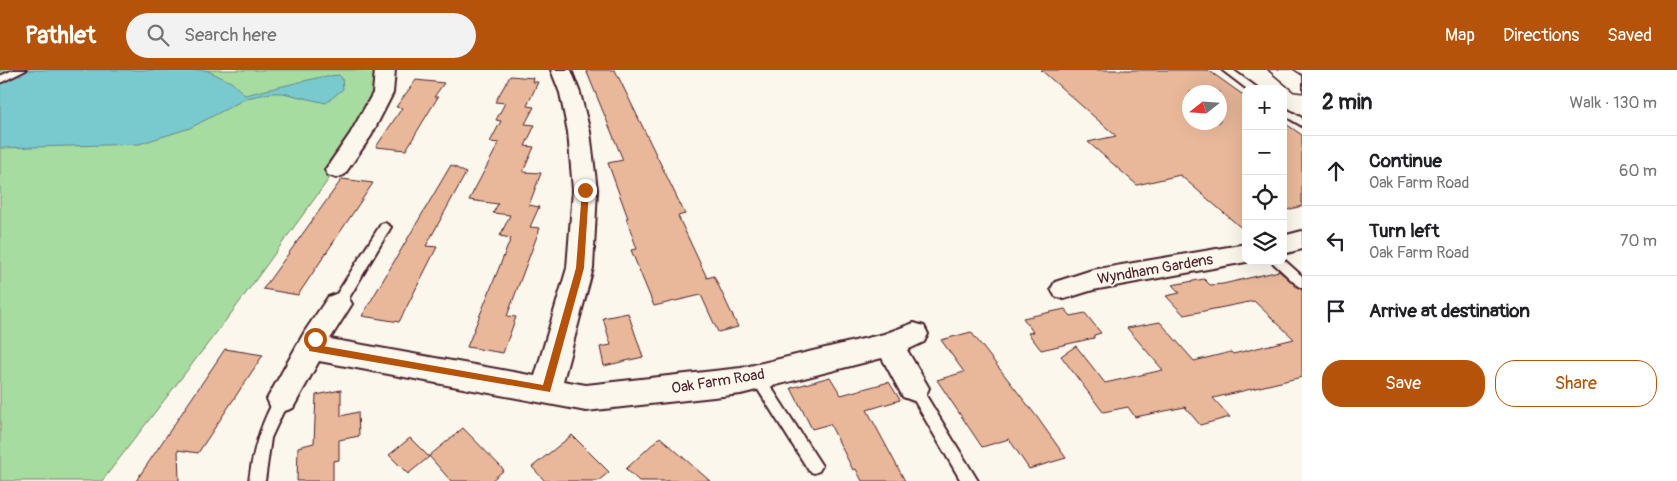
<!DOCTYPE html>
<meta charset="utf-8">
<style>
:root{--surface:#fff;--page:#f2f2f2;--text:#202124;--muted:#757577;--line:#e0e0e0;--accent:#b45309}
body{margin:0;font-family:Pangolin,sans-serif;background:var(--page);color:var(--text)}
.controls{position:absolute;right:15px;top:15px;display:grid;overflow:hidden;border-radius:10px;box-shadow:0 5px 20px #0002}
.controls button{width:45px;height:45px;display:grid;place-items:center;padding:0;border:0;border-bottom:1px solid var(--line);background:var(--surface);color:var(--text);font:25px sans-serif}
.compass{position:absolute;left:1182px;top:15px;width:45px;height:45px;border-radius:50%;background:var(--surface);box-shadow:0 5px 20px #0002;rotate:253deg}
.stop{position:absolute;width:15px;height:15px;margin:-11px;border:4px solid #b45309;border-radius:50%;background:#fff}
.stop.end{background:#b45309;border-color:#fff;box-shadow:0 1px 5px #0008}
.list{margin:0;padding:0;list-style:none}
h2{display:flex;justify-content:space-between;align-items:center;height:65px;margin:0;padding:0 20px;font-size:21px}
h2 small{font-size:16px;font-weight:400;color:var(--muted)}
.list li{display:grid;grid-template-columns:32px 1fr auto;gap:15px;align-items:center;box-sizing:border-box;height:70px;padding:0 20px;border-top:1px solid var(--line)}
.list b{display:block;font-size:19px;white-space:nowrap}
.list p{margin:0;font-size:16px;white-space:nowrap;color:var(--muted)}
.list em{font-size:16px;font-style:normal;color:var(--muted)}
.actions{display:flex;gap:10px;padding:15px 20px}
.actions a{flex:1;padding:11px 0;border:1px solid var(--accent);border-radius:20px;text-align:center;font-size:18px;color:var(--accent)}
.actions .main{background:var(--accent);color:#fff}
.icon{flex:none;width:28px;height:28px;fill:none;stroke:currentColor;stroke-width:2;stroke-linecap:round;stroke-linejoin:round}
.map{position:relative;flex:none;width:1302px;height:411px;overflow:hidden}
header{display:flex;align-items:center;gap:30px;box-sizing:border-box;height:70px;padding:0 25px;background:var(--accent);color:#fff}
header strong{font-size:24px}
nav{display:flex;gap:28px;margin-inline-start:auto;font-size:18px}
.search{width:350px;height:45px;background:var(--page);display:flex;align-items:center;gap:12px;box-sizing:border-box;padding:0 18px;border-radius:28px;color:var(--muted);font-size:19px}
main{display:flex}
aside{flex:1;background:var(--surface)}
.map>svg:first-child{display:block}
.green{fill:#a6dca0;stroke:#787e66}
.water{fill:#79cacf;stroke:#66868d}
.building{fill:#e9b89a;stroke:#4a1f2b;fill-rule:evenodd}
.lines{fill:none;stroke-linecap:round;stroke-linejoin:round}
.lane-casing{stroke:#4a1f2b;stroke-width:4}
.street-casing{stroke:#4a1f2b;stroke-width:4}
.secondary-casing{stroke:#4a1f2b;stroke-width:3}
.lane{fill:#fbf7ec;fill-rule:evenodd}
.street{fill:#fbf7ec;fill-rule:evenodd}
.secondary{fill:#fbf7ec;fill-rule:evenodd}
.route{fill:#b45309}
.labels{text-anchor:middle;stroke-width:4;stroke-linejoin:round;paint-order:stroke}
.street-label{font-size:15px;fill:#4a1f2b;stroke:#fbf7ec}
</style>
<header>
<strong>Pathlet</strong>
<div class="search"><svg class="icon" aria-label="search" viewBox="0 0 24 24"><circle cx="10" cy="10" r="6"/><path d="M15 15l6 6"/></svg>Search here</div>
<nav><a>Map</a><a>Directions</a><a>Saved</a></nav>
</header>
<main>
<div class="map">
<svg width="1302" height="411" viewBox="0 0 1302 411">
<rect width="100%" height="100%" fill="#fbf7ec"/>
<filter id="ink" filterUnits="userSpaceOnUse"><feTurbulence type="fractalNoise" baseFrequency=".02" numOctaves="2"/><feDisplacementMap in="SourceGraphic" scale="10" xChannelSelector="R" yChannelSelector="G"/><feConvolveMatrix kernelMatrix="1 2 1 2 8 2 1 2 1" color-interpolation-filters="sRGB"/></filter>
<g filter="url(#ink)">
<!-- green -->
<polygon class="green" points="0,0 376,0 375,20 350,62 331,106 236,237 102,411 0,411"/>
<!-- water -->
<polygon class="water" points="22,0 206,0 231,12 245,25 321,7 339,5 342,8 343,19 326,33 283,23 271,23 247,28 190,58 139,74 0,78 0,10"/>
<!-- building -->
<g class="building">
<polygon points="586,0 615,0 685,144 678,146 707,208 714,206 738,257 718,262 701,225 654,236 631,180 637,179 626,148 628,148 608,93 623,90"/>
<path d="M1041,0H1208L1246,27V162L1180,105L1137,115L1088,72L1116,66ZM1190,22H1220V52H1190Z"/>
<polygon points="510,6 533,8 532,12 538,12 527,36 534,37 525,54 535,55 525,76 534,77 523,102 541,103 529,135 539,137 530,157 540,158 507,246 516,247 503,283 467,277 511,168 500,166 510,145 493,143 498,134 469,130 499,73 490,72 501,51 496,50 505,33 495,32"/>
<polygon points="416,10 444,13 434,27 438,27 424,50 406,80 376,77 402,38 396,37"/>
<polygon points="1283,52 1302,65 1302,136 1283,141"/>
<polygon points="451,95 466,103 426,176 437,177 399,252 362,246"/>
<polygon points="342,109 373,113 298,225 263,219"/>
<polygon points="1279,201 1302,220 1302,307 1213,328 1230,347 1200,355 1185,337 1135,347 1128,337 1103,342 1061,286 1076,276 1105,313 1163,300 1127,258 1160,252 1194,291 1231,282 1233,284 1294,269 1254,231 1184,245 1166,226 1180,223 1172,215 1204,209 1210,215 1223,214"/>
<polygon points="1065,239 1071,246 1085,243 1101,263 1094,265 1094,268 1041,280 1028,263 1033,262 1023,248"/>
<polygon points="628,243 643,287 604,296 600,277 611,275 603,248"/>
<polygon points="971,262 1037,347 1066,388 1029,399 1009,369 982,377 937,310 964,302 941,270"/>
<polygon points="225,279 263,285 198,383 178,380 179,411 136,411"/>
<polygon points="830,307 841,325 889,312 900,330 867,340 905,411 862,411 856,399 853,400 830,354 812,359 791,318"/>
<polygon points="341,320 341,346 358,342 359,366 339,370 339,390 333,391 333,411 297,411 298,377 314,373 316,325"/>
<polygon points="463,358 504,400 491,411 451,411 429,386"/>
<polygon points="572,365 609,402 598,411 545,411 532,397"/>
<polygon points="660,367 710,411 639,411 626,399"/>
<polygon points="410,368 429,387 408,404 389,385"/>
</g>
<g class="lines">
<!-- lane casing -->
<g class="lane-casing">
<g id="lane">
<polygon points="13,0 26,0 0,13 0,6"/>
<polygon points="1222,0 1233,0 1259,19 1247,19"/>
<polygon points="1283,37 1302,48 1302,56 1283,45"/>
<polygon points="385,153 391,157 343,238 333,238 332,234 333,230 381,154"/>
<polygon points="1283,189 1302,206 1302,218 1298,216 1271,191 1283,191"/>
<polygon points="757,301 762,303 822,396 819,401 814,403 809,401 750,307 752,303"/>
<polygon points="914,312 919,314 978,411 961,411 907,318 909,314"/>
<path d="M282,323L287,325L289,329L271,368L265,411H249C253,379 261,352 277,325Z"/>
</g>
</g>
<!-- street casing -->
<g class="street-casing">
<g id="street">
<polygon points="375,0 395,0 393,23 371,66 344,105 336,108 328,105 325,100 350,64 373,23"/>
<polygon points="551,0 571,0 580,23 590,62 597,120 593,198 563,311 586,315 741,298 884,264 914,253 924,256 928,264 924,272 907,280 929,318 925,327 914,331 903,327 882,288 741,324 586,341 319,291 293,338 282,342 271,338 267,329 305,261 328,227 338,223 348,227 352,234 330,269 535,306 567,198 573,120 568,62 560,23"/>
<polygon points="1302,161 1302,179 1283,184 1283,166"/>
<polygon points="1246,174 1246,191 1250,191 1246,192 1093,220 1064,229 1055,226 1051,219 1055,212 1092,200"/>
</g>
</g>
<!-- secondary casing -->
<g class="secondary-casing">
<polygon id="secondary" points="1269,0 1293,0 1302,6 1302,22 1294,21"/>
</g>
<!-- lane -->
<use href="#lane" class="lane"/>
<!-- street -->
<use href="#street" class="street"/>
<!-- secondary -->
<use href="#secondary" class="secondary"/>
</g>
</g>
<!-- route -->
<polygon class="route" points="585,118 589,120 584,198 550,322 309,281 311,269 315,265 319,269 317,275 543,315 576,198 582,120"/>
<g class="labels">
<!-- street labels -->
<g class="street-label">
<text transform="translate(1155 199) rotate(-10)" y="5">Wyndham Gardens</text>
<text transform="translate(718 311) rotate(-9)" y="5">Oak Farm Road</text>
</g>
</g>
</svg>
<div class="controls">
<button>+</button>
<button>−</button>
<button><svg class="icon" aria-label="locate" viewBox="0 0 24 24"><circle cx="12" cy="12" r="6"/><path d="M12 2v4M12 18v4M2 12h4M18 12h4"/></svg></button>
<button><svg class="icon" aria-label="layers" viewBox="0 0 24 24"><path d="M12 4l9 5-9 5-9-5zM3 14l9 5 9-5"/></svg></button>
</div>
<svg class="compass" viewBox="-18 -18 36 36"><path d="M0-13l5 13h-10z" fill="#e53935"/><path d="M0 13l5-13h-10z" fill="#757577"/></svg>
<div class="stop" style="left:315px;top:269px"></div>
<div class="stop end" style="left:585px;top:120px"></div>
</div>
<aside>
<h2>2 min<small>Walk · 130 m</small></h2>
<ul class="list">
<li><svg class="icon" aria-label="ahead" viewBox="0 0 24 24"><path d="M12 20V5M6 11l6-6 6 6"/></svg><div><b>Continue</b><p>Oak Farm Road</p></div><em>60 m</em></li>
<li><svg class="icon" aria-label="left" viewBox="0 0 24 24"><path d="M17 20v-9H6M10 6l-5 5 5 5"/></svg><div><b>Turn left</b><p>Oak Farm Road</p></div><em>70 m</em></li>
<li><svg class="icon" aria-label="arrive" viewBox="0 0 24 24"><path d="M6 21V4h12l-3 4 3 4H6"/></svg><div><b>Arrive at destination</b></div></li>
</ul>
<div class="actions"><a class="main">Save</a><a>Share</a></div>
</aside>
</main>
